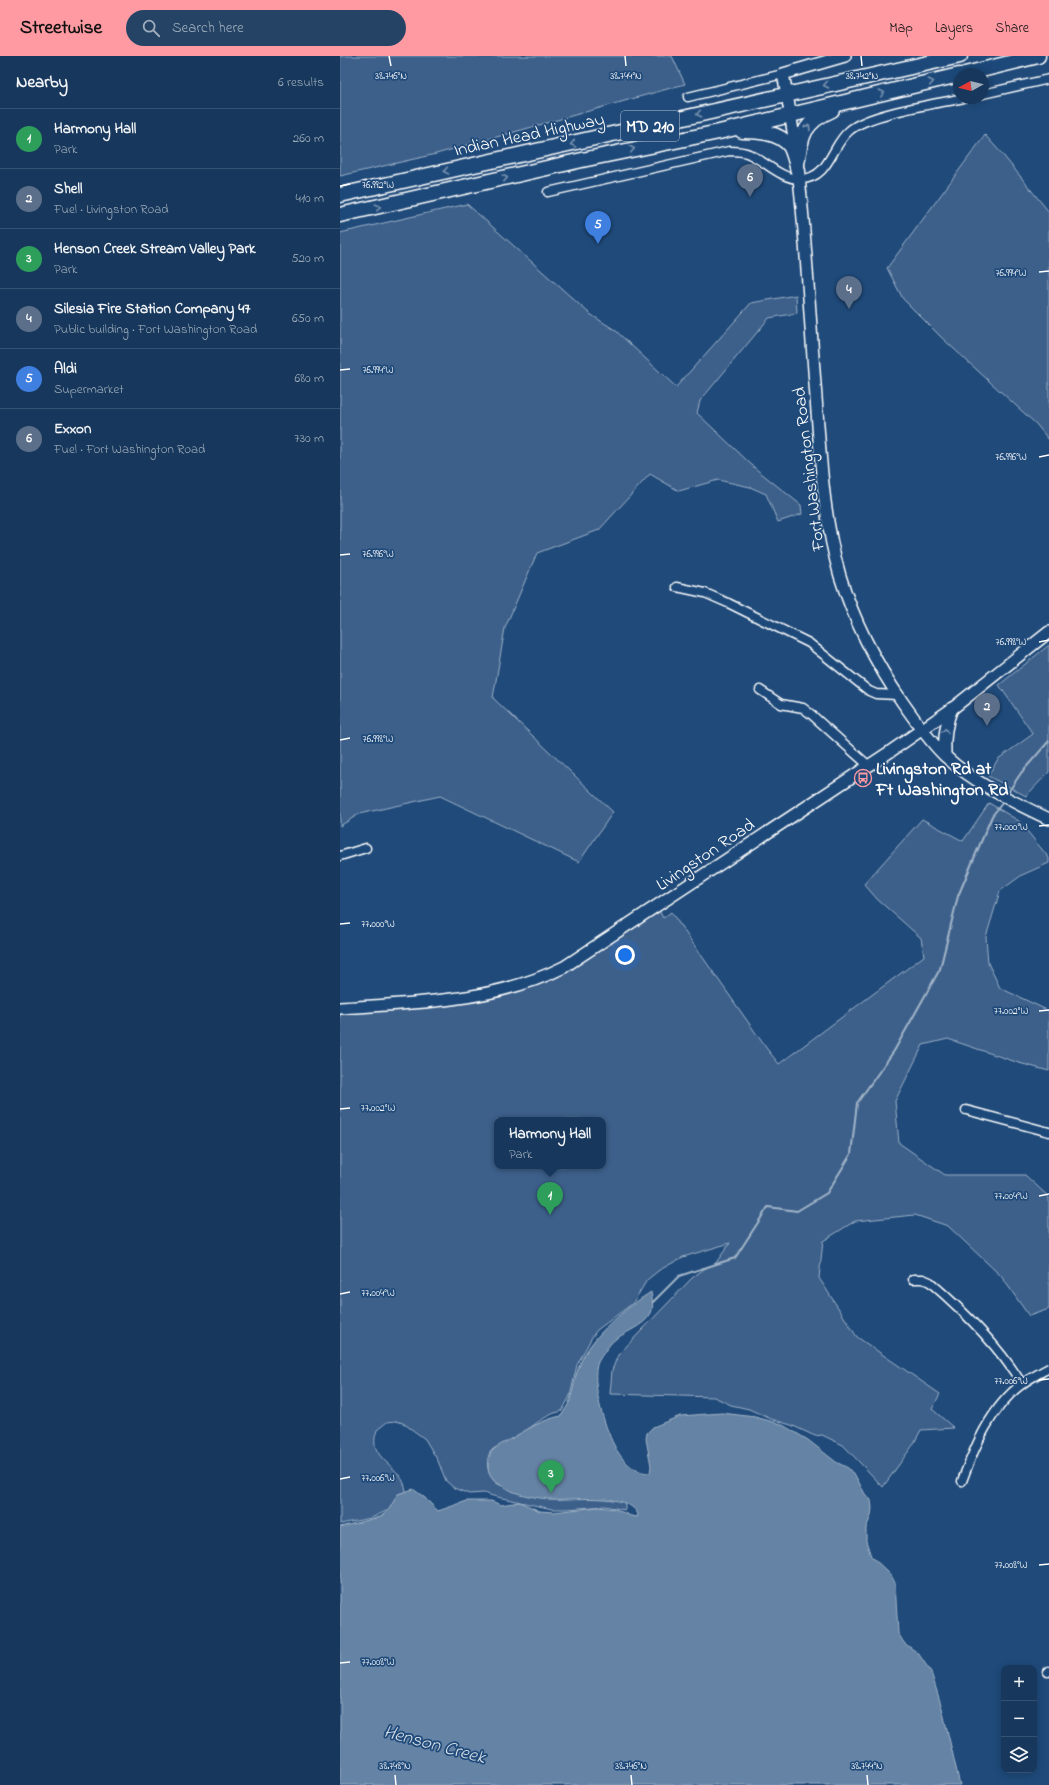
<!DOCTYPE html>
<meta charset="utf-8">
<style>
:root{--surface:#17385c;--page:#244365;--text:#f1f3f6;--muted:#9eacbb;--line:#365272;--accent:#ff9aa2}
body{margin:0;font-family:"Indie Flower",sans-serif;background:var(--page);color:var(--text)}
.controls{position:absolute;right:12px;bottom:12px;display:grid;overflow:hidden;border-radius:8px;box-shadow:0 2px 10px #0003}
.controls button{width:36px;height:36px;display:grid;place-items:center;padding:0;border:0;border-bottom:1px solid var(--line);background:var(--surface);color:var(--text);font:20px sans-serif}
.compass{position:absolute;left:613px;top:12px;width:36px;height:36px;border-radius:50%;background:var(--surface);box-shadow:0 2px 10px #0003;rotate:262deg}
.you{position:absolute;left:285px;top:899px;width:14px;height:14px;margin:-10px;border:3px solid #fff;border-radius:50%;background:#1a73e8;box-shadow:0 0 0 6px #1a73e833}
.badge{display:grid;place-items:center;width:26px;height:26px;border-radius:50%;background:var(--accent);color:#fff;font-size:13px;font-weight:700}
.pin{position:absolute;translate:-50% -33px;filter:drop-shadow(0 1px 2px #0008)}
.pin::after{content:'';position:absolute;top:21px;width:14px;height:12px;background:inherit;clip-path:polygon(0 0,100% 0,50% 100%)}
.popup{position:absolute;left:154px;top:1061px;width:112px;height:52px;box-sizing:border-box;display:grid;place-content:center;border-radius:8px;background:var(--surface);filter:drop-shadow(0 1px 3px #0005);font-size:13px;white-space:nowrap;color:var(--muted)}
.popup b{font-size:15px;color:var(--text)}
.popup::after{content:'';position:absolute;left:50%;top:100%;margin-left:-8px;border:8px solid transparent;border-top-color:var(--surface)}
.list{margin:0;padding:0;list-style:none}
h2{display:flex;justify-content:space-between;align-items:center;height:52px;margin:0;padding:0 16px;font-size:17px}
h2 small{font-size:13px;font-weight:400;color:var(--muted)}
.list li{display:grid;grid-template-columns:26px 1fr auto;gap:12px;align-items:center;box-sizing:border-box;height:60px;padding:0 16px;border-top:1px solid var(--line)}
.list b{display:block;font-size:15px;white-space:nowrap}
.list p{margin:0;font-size:13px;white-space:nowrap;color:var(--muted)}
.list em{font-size:13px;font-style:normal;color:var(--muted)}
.icon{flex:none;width:22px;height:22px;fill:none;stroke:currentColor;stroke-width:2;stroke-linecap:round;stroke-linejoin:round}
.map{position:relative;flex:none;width:709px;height:1729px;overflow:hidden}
header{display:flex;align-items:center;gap:24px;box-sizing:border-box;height:56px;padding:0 20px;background:var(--accent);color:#111}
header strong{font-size:19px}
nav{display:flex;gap:22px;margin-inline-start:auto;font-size:14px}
.search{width:280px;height:36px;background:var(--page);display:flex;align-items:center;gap:10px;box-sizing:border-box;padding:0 14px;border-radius:22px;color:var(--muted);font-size:15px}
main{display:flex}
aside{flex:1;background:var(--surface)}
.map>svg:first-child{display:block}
.green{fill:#3c618b;stroke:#9eb0c5;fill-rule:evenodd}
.water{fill:#6583a4;stroke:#a3b5c8}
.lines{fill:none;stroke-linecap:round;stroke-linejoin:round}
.stream{stroke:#a3b5c8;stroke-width:2}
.street-casing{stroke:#fff;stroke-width:11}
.secondary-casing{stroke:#fff;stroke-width:14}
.highway-casing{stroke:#fff;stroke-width:17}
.street{stroke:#1f4a7a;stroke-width:8}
.secondary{stroke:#1f4a7a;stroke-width:11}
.highway{stroke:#1f4a7a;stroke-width:14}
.oneway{stroke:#7992af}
.ticks{fill:none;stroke:#fff;stroke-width:1.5}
.labels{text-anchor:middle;stroke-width:3.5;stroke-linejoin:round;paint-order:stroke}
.shield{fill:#1f4a7a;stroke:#bcc9d7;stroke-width:1}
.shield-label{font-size:17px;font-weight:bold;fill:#fff}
.street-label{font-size:18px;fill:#fff;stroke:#1f4a7a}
.poi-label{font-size:18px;font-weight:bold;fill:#fff;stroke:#1f4a7a;text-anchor:start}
.water-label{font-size:19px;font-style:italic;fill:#d8e0e8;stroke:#1f4a7a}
.ticks-label{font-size:10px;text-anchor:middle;fill:#fff;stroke:#1f4a7a;stroke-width:3.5;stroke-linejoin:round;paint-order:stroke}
</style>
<header>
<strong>Streetwise</strong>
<div class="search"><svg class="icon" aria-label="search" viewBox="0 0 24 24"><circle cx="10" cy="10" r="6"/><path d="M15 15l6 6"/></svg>Search here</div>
<nav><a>Map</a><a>Layers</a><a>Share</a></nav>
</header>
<main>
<aside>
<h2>Nearby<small>6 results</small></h2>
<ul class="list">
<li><span class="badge" style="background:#2e9e5b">1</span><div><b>Harmony Hall</b><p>Park</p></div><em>260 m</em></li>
<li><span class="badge" style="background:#5c6f8a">2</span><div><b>Shell</b><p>Fuel · Livingston Road</p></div><em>410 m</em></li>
<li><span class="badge" style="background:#2e9e5b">3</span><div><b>Henson Creek Stream Valley Park</b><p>Park</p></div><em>520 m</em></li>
<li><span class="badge" style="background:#5c6f8a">4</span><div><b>Silesia Fire Station Company 47</b><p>Public building · Fort Washington Road</p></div><em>650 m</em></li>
<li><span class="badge" style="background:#3f7fe0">5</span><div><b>Aldi</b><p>Supermarket</p></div><em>680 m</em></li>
<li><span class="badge" style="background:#5c6f8a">6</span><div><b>Exxon</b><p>Fuel · Fort Washington Road</p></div><em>730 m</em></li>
</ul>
</aside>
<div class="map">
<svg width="709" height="1729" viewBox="0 0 709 1729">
<rect width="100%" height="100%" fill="#1f4a7a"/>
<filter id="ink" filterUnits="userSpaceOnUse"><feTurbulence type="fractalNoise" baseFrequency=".025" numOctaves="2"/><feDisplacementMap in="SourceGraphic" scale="8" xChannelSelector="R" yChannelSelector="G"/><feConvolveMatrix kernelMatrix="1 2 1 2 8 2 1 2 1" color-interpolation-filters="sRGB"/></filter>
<g filter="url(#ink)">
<!-- green -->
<g class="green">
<polygon points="0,0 332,0 345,28 96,98 0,120"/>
<path d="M645,79C668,103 688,131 709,156V384L696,368L602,282L563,243L547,212Z"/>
<polygon points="127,148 250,258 275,274 336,331 411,247 456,239 457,257 429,262 360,345 357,357 416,413 461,449 462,458 438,466 426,438 410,431 378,424 339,435 310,418 259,474 197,497 165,572 153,642 273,756 239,806 100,740 19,758 0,770 0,177"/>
<polygon points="709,589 709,716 686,740 648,720 658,703 693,678 659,629"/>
<path d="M649,747L679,765L709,802V807L682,819L660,835L646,881L648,907L660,932L709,955V1015L679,1007L608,983L583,989L555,1045L559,1087L605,1119H685L709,1141V1253L689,1260L661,1220L608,1170L575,1159L515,1165L483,1185L479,1222L517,1281L600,1338L592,1353L614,1372L581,1374L573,1389L543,1431L503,1389L482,1379L475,1380L451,1369L431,1363L409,1353L391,1349L374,1341L270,1338L272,1314L278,1299L352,1222L364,1213L375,1208L390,1187L343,1201L318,1215L307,1224L293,1247L257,1274L252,1281L237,1309L230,1340L222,1355C200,1359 184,1380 163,1389C159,1390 155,1391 152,1394C143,1404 148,1424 160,1429L285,1445V1454L265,1450L227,1453H212L153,1440L144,1437L129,1438L114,1432L106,1425L98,1405L85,1383L63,1367L56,1365L47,1366L37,1374C25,1405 64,1408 66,1436L55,1451L31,1462L0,1468V954L181,930L319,854L323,862L331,856L427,993L439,1008L584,900L581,882L537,843L524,828L582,763L623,785ZM157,1064H263V1110H157Z"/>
</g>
<!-- water -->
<path class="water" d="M311,1236C312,1242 314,1251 311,1257C304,1271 283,1276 272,1286C268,1291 261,1300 258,1306C250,1325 265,1372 274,1389C281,1403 293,1417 310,1417L311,1410L306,1383L307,1377L313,1371L340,1360L382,1357L415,1361L441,1368L468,1384L496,1406L508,1412L516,1421L525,1438L531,1444L532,1452L531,1460L526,1472V1485L531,1500L551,1519L555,1527L558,1577L564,1587L578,1597L591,1616L602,1652L620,1729H0V1471L40,1461L48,1455L58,1438L73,1433L84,1441L98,1455L127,1445H151L161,1449L179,1446L200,1455L214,1456L258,1451L275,1453L291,1460L297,1461L298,1458C287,1435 230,1445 208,1443C193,1441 177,1439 164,1431C157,1427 152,1424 149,1417C147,1410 148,1399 153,1394C157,1390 164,1387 169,1384C186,1374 201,1364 221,1360C224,1355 228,1350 230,1344C234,1332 235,1319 240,1308C251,1280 287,1251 311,1236Z"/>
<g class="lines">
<!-- stream -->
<g class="stream">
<polyline points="669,735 681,717 709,685"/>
<polyline points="313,1246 339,1220 395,1202 428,1151 457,1155 487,1137 511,1098 517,1047 554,995 600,913 618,840 652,760 663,746"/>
</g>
<!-- street casing -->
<g class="street-casing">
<g id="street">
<polyline points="643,38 709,23"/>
<polyline points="348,41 443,18"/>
<path d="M208,136L389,95C396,95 403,95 409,98C425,105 442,124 461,123C490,122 491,89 510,74C530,57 596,48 624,42"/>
<polyline points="337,531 365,537 388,547 469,587 529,635 536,638 558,639"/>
<polyline points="420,634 441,648 463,652 472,659 529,710"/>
<polyline points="0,800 26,792"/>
<polyline points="626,1054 709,1076"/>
<path d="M573,1223H583L590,1226C625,1256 658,1289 682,1328"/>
<path d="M622,1425C635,1390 651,1351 682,1328C690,1322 700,1317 709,1312"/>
<polyline points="708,1616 709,1615"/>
</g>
</g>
<!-- secondary casing -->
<g class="secondary-casing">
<g id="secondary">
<path d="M505,0L443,18C464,120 467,225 475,328C480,392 482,458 500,520C514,565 536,608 563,647C576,665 589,685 605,700C634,727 673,746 709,763"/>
<path d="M605,700C604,683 605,669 612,652"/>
<path d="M0,952C76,947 155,946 224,911L551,695L613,652L709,576"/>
</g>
</g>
<!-- highway casing -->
<g class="highway-casing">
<g id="highway">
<polyline points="625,18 698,0"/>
<path d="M402,75C418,75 439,76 450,90C454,97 456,107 458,115"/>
<path d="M457,108C461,79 464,66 492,54"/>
<polyline points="0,139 620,0"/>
<polyline points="0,159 242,104 379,76 619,19"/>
</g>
</g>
<!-- street -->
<use href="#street" class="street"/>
<!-- secondary -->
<use href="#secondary" class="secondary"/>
<!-- highway -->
<use href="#highway" class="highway"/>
</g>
<!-- one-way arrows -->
<defs><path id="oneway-chevron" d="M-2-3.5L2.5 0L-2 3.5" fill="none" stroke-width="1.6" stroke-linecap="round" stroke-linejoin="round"/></defs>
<g class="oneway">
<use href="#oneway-chevron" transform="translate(591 26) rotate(-12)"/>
<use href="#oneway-chevron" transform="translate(486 29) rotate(168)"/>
<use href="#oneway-chevron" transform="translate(542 37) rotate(-13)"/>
<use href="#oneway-chevron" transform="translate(359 58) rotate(167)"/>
<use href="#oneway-chevron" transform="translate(468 71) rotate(-57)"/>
<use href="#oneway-chevron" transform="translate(233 88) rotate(168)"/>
<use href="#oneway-chevron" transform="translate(292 93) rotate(-12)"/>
<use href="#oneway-chevron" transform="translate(106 115) rotate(168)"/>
<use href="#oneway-chevron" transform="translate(165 122) rotate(-13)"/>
<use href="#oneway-chevron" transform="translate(38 151) rotate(-12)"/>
<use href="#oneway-chevron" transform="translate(605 675) rotate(-82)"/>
</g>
</g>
<!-- ticks -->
<path class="ticks" d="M49,0L51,10M285,0L286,10M521,0L522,10M0,130L10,128M699,216L709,215M0,314L10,313M699,401L709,399M0,499L10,498M699,586L709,584M0,684L10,682M699,770L709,769M0,868L10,867M699,955L709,954M0,1053L10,1052M699,1140L709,1138M0,1238L10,1236M699,1324L709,1323M0,1423L10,1421M699,1509L709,1508M0,1607L10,1606M55,1719L56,1729M291,1719L292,1729M527,1719L528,1729"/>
<!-- icons -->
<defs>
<g id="bus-ring" transform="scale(0.9)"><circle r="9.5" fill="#1f4a7a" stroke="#ff9aa2" stroke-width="1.5"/><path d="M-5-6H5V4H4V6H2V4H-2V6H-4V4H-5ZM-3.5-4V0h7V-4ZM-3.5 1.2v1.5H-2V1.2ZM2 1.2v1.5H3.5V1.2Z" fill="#ff9aa2"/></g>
</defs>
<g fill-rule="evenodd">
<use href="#bus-ring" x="523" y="722"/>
</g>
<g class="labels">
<!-- shield labels -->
<rect class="shield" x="281" y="55" width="58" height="30" rx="3"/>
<g class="shield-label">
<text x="310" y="76">MD 210</text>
</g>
<!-- street labels -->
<g class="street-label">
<text transform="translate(189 78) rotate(-12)" y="6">Indian Head Highway</text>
<text transform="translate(468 413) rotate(-97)" y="6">Fort Washington Road</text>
<text transform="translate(365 798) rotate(-34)" y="6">Livingston Road</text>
</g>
<!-- poi labels -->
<g class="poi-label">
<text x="536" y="718">Livingston Rd at<tspan x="536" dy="21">Ft Washington Rd</tspan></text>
</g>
<!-- water labels -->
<g class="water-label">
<text transform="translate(95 1687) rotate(15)" y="7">Henson Creek</text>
</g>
</g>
<g class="ticks-label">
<text x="51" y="23">38.746°N</text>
<text x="286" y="23">38.744°N</text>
<text x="522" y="23">38.742°N</text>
<text x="38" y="132">76.992°W</text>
<text x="671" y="220">76.994°W</text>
<text x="38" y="317">76.994°W</text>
<text x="671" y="404">76.996°W</text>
<text x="38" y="501">76.996°W</text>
<text x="671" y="589">76.998°W</text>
<text x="38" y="686">76.998°W</text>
<text x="671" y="774">77.000°W</text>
<text x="38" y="871">77.000°W</text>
<text x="671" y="958">77.002°W</text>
<text x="38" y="1055">77.002°W</text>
<text x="671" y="1143">77.004°W</text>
<text x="38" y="1240">77.004°W</text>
<text x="671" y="1328">77.006°W</text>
<text x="38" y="1425">77.006°W</text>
<text x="671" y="1512">77.008°W</text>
<text x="38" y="1609">77.008°W</text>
<text x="55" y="1713">38.748°N</text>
<text x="291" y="1713">38.746°N</text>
<text x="527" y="1713">38.744°N</text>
</g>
</svg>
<div class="controls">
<button>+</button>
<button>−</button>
<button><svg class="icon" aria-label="layers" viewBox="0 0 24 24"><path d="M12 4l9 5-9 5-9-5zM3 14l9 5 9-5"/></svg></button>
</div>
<svg class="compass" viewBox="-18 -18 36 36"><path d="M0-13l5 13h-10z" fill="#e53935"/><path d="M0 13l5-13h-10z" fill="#9eacbb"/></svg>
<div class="you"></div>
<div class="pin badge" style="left:210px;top:1159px;background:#2e9e5b">1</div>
<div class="popup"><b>Harmony Hall</b>Park</div>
<div class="pin badge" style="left:647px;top:670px;background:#5c6f8a">2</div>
<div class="pin badge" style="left:211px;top:1437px;background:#2e9e5b">3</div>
<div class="pin badge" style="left:509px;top:253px;background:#5c6f8a">4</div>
<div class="pin badge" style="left:258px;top:188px;background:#3f7fe0">5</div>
<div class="pin badge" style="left:410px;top:141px;background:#5c6f8a">6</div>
</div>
</main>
